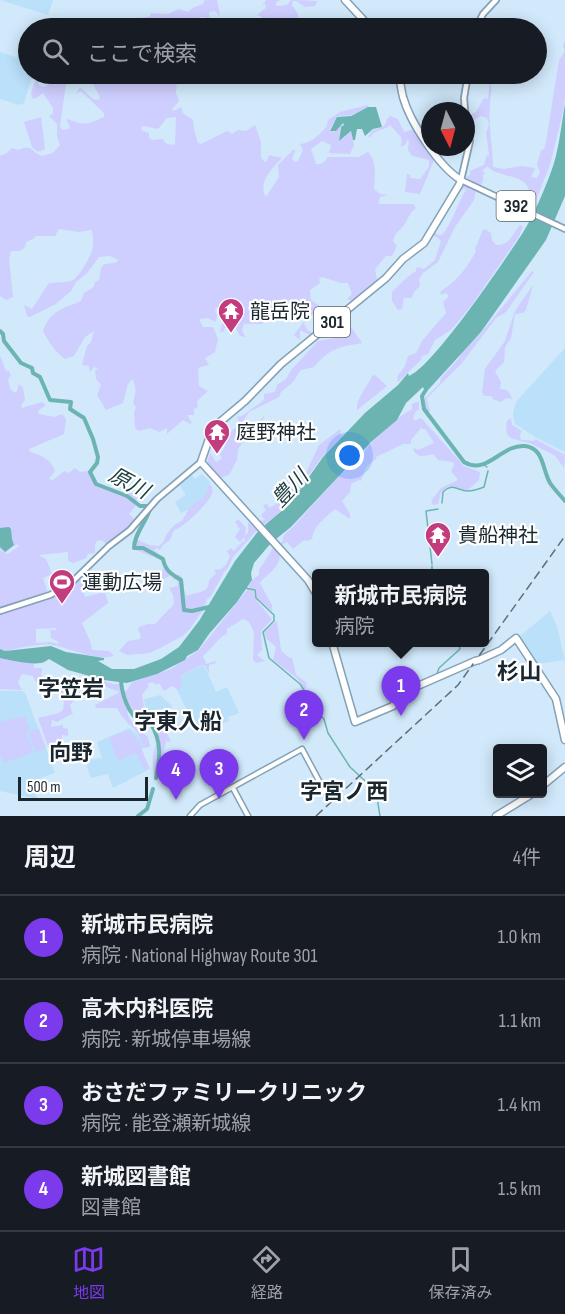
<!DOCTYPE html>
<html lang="ja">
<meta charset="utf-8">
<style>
:root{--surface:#171b24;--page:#242831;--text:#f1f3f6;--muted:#9ea1a6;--line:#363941;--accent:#7c3aed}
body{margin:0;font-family:"Sofia Sans Condensed","Noto Sans JP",sans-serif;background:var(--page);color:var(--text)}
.controls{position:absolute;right:18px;bottom:18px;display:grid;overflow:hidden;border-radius:6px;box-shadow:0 3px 15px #0003}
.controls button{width:54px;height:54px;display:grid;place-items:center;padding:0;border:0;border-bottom:2px solid var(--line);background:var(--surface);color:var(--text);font:30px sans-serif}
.compass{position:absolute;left:421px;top:102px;width:54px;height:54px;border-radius:50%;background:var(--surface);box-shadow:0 3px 15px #0003;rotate:174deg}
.scale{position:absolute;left:18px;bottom:15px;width:130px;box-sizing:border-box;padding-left:6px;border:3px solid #1b272f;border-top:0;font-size:16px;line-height:21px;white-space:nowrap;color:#1b272f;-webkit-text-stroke:4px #fff;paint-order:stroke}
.you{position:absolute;left:350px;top:456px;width:21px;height:21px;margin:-15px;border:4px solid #fff;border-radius:50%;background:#1a73e8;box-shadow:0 0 0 9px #1a73e833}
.badge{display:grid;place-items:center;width:39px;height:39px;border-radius:50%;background:var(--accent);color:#fff;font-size:20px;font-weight:700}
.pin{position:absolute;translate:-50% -50px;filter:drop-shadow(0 2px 3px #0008)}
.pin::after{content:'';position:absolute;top:32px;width:21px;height:18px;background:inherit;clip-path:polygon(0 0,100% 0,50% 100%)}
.popup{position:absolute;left:312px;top:569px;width:177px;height:78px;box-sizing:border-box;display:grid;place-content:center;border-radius:6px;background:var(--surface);filter:drop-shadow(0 2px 4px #0005);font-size:20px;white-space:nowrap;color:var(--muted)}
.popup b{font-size:22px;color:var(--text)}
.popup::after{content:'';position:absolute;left:50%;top:100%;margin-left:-12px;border:12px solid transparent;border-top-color:var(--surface)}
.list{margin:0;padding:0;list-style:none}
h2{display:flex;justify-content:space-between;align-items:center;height:78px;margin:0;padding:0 24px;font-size:26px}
h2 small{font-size:20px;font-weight:400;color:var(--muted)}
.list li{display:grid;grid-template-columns:39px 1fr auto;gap:18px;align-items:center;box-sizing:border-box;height:84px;padding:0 24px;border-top:2px solid var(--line)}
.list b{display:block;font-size:22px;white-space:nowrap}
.list p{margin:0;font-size:20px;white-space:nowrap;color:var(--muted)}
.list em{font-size:20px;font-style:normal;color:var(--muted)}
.icon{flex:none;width:33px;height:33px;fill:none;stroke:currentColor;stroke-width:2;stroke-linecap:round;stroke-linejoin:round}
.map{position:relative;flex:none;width:565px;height:816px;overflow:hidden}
.search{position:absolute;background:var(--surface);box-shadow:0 3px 15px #0003;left:18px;right:18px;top:18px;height:66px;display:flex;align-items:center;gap:15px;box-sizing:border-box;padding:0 21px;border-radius:33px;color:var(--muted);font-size:22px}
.sheet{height:414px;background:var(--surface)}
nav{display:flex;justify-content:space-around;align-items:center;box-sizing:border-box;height:84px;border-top:2px solid var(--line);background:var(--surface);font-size:16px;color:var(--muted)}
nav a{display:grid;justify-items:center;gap:3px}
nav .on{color:var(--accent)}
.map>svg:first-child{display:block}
.built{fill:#bbe0fa}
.green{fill:#ceceff;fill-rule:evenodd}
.water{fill:#6cb4b2}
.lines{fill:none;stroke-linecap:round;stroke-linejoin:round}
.stream{stroke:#6cb4b2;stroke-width:1.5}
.river{stroke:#6cb4b2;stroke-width:4}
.secondary-casing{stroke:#85a1b6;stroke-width:7}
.primary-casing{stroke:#85a1b6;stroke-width:8}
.highway-casing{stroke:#85a1b6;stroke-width:9}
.secondary{stroke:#fff;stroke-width:4}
.primary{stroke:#fff;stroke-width:4.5}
.highway{stroke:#fff;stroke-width:6}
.rail{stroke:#5e6f7a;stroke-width:1.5;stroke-dasharray:9 4.5;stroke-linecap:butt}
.highway-bridge-casing{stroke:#85a1b6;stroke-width:9;stroke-linecap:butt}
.highway-bridge{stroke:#fff;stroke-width:6}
.labels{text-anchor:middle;stroke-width:4.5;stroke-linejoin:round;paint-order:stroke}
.shield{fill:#fff;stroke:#5f686d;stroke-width:1.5}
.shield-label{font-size:18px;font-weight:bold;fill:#1b272f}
.poi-label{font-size:20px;fill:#1b272f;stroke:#fff;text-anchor:start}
.water-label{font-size:21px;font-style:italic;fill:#1c3f3e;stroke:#fff}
.quarter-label{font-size:22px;font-weight:bold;fill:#1b272f;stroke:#fff}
</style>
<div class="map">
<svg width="565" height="816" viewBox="0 0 565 816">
<rect width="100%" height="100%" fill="#d1e9fb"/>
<!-- built -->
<g class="built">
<polygon points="0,0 53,0 48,15"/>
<polygon points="0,52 28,61 28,74 33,74 24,103 19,105 0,99"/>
<polygon points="565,348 565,452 537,438 515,424 513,413 516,402"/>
<polygon points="191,474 195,479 202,474 210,482 209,493 194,507 181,513 175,502 186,495 179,484"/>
<polygon points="550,611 557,626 565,660 536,664 520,639 520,636"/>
<polygon points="204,665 216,692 227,687 239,713 228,717 229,721 210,729 208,725 197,730 172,680"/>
<polygon points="0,691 22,691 25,693 55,773 32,781 37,799 0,791"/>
<polygon points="160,695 173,707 164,710 163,715 150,715 145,706 144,699"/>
<polygon points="130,728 142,739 143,745 141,746 148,770 113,788 108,774 91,778 87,767 88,760 102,758 97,742"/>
</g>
<!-- green -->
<g class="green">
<polygon points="205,0 217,0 220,16 215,11 209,12 211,26 205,17 200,17 198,22 203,28 184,28 188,21 184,18 158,21 135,18 149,17 151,13 168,14 179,9 188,12 193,8 203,4"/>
<polygon points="266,0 281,0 276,2 276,6 287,5 291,0 317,1 315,6 305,7 296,1 293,1 292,5 298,14 299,28 243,28 247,25 261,23 262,17 257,15 266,8 265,4 262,6"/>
<path d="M565,41V99L563,112L550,165L533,207L526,206V195L529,193C529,173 498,179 487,166L482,171L485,173L483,176V182L476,190L474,200L455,227L438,262L423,273L419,279L420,286L414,292L412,298H404L402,309L398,310L392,301V292C400,285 407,276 416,271L417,267L424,269L435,260L441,241L437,237L432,236L435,232L438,235H442C452,224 457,204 466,190L464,188L459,193L461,187L466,185L470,188V190L473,189L475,183L466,177L470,175V171L484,165L486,157L489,155L486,133L489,124L487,118L481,116L472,121L469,116L476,112L484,98L488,99L490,82C493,89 490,97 490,105C488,126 493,146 493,167L504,169L521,166L535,168L531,177L537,178L540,172L537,165L541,150L544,149L546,142L559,60L565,51L563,46Z"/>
<path d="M52,74H65L70,77L66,84L60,126L62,130L69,129L70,127L66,119C88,125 83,126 104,117V113L81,91L76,94L80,87L93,99L98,100L100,97L92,82L101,74H111L114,78L136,74L142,77H149L153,74H173L177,77L176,93L179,101L172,109L174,111L181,107L183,113L193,120C193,128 196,136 198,143L201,144L227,131L232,134L238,130L246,131L255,125L261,142V158L265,162L267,161L269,155L282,158C272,168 257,184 266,197L279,177L278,165L294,149L295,151L292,159L295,162L298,161L303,150L300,144C312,143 320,134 327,126L328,120L340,112L368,105L369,107L351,115L338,116L329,130L334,132L341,124L344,125L340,128L339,141L351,132L354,145L350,154L329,153L331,145L322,141L311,149L316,164C323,165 325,161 328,157H359L368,152C377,161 375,177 374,189L380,194L388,195L380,197L378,204H413L416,208C409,213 409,218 404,225C400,231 395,232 393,241L397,246L392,256H386L375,269L377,280L352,301L347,299L352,294L348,283H341L322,277L319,279L320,283L310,290L311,300L321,307L331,309L315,312L304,323L307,330L313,333L310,335L300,330V340L294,335L308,316C304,307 298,301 289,300L262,324H244L242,330L245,337L240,336L236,328H225L223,332H220L225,313L223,306H220L215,309L217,317L215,322L208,318L199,319L203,327H213L218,339L215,352L205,358L209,365L200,367L198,369L199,386L208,391L197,401L198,407L194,409V415H187L192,423L190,424L183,420L167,434V428L159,432L150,428L139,431L135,428L134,413L136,407L133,403C135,394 138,388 132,379L128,384L123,403L106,410L97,395L101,385L96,379L95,371L98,368L94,367L90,372L89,366L82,365L87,346L91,342L94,331L85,337L74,356L65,359C56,353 48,341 43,331C51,310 62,309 81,301L84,293L94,287L95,282L99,280L101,268L104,264L115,263L119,260L110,256L99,257L87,273L76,282L71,291L56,304L30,317L27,316L24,305L32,309L49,283C54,283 70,282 73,280C80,276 88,260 91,253C94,248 93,235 92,230L79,232L59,229L55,236H36L33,239L26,242L25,247L20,251H11L9,259L13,297L6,300L0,296V156L7,153L12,148L18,150C34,143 30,152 42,156L53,153L60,145L57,136V124L49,116L53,114V108L43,93L35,99L32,98L31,93L37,76L39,85L43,87L47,86ZM176,117L175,145L167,144L162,139L153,140L149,138V133L142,131L141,127L144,126L158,129L167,118Z"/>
<path d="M407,115H409C418,130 423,148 434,160L420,194L405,192L407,174L410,175V178L420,179L429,167V160L412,156L408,150L409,141L407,140L405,145L400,147L402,144L401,137L390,125C384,131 375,129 370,137H368L372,131C380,127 385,129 387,119L390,116L398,119L404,132L412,130L411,123Z"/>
<polygon points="41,117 45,149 38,152 32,147 24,122"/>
<path d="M520,225L523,227L518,238L471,306L451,330L435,340L428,354L422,356L421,360L398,382L397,377L405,366L408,356L416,353L422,341L446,313L443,302L449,296L446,293L440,295L441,291C456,282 468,267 476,251L475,249L483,230L485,229L491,233L492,240L496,245C510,246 512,234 520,225Z"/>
<polygon points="532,271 534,272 506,312 496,318 462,363 428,397 427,399 430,412 426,410 425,398 440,383 441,378 459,358 463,351 481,333"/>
<polygon points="533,285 526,310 523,313 515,314 511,338 505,347 504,362 495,371 501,382 500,389 507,390 513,399 506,398 501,402 493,399 491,396 484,396 482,392 485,369 505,341 515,311"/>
<path d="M349,324L362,343C339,347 330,348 314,367L301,370L293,382L281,392L279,397L249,412L241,424H238L239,422L237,417L242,416L264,400V394L275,392L277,385L286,379L292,369L318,341L341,337L345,333V328H349Z"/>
<path d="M0,356L6,371H9L11,375L8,379L10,389L15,393L17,391L19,384L23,388L25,400L21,405L22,408L42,402L46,405L38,411L39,414L54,417L62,414L66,419L64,434L29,449L30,452C41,455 51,459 55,471L49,479L53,480L64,471L69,473L75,468L80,472L87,471L97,483L114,489L116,493L121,496L136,491L137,504L129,514L136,521L125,532L106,544L102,540L97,541L95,544V553L88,554L86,558L73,563L68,561V552L39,555L46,559L52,574L43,578L49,597L65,590L80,579L82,580L85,597L105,592L108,603L82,623C86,633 91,640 92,650L109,651L114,656C94,661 73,649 53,645C38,643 20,648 5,651L0,649V550L8,554L19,546L17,544L6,552L0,549ZM56,628V630H50L51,638L57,641L59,644L50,642L36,643V629Z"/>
<path d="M375,375L387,386L357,410C356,399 367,387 372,376Z"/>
<path d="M417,402H419V410L416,411L413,418L415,421L420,418L423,420L464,466L480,472L479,480L468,490L449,486L441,492L438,504L433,505L431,501L441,488L458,480L451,471L454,466L453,462L438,460L433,454C424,456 418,459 413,449L414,448L418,450L434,443L426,430L421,428L411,440V444H403L376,457V459L366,467L361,481L359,480L351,484L350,492L342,501L350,514V519L335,509C325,518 314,525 312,539L307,541L304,540L293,549L287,542L278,547C285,565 270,571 260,583L272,605V611L257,598L255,590L248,587L253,579L259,575V570L273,548L282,542L284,535L294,526L340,475L360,458L371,443L401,416L412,409V404Z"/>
<path d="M265,415L259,427L248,435L238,449L237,460L229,475L219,478L207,464L210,453L216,462L222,459L220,454C226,447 227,442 221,433C212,435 213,444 209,447L213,435L219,428L224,435H227L236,427L237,431L246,435Z"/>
<path d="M511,418L512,425L522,431L520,435L521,440L534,441L535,439L565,455L564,468C561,464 558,459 555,456C553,454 532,444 529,443C515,438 503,442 507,421Z"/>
<path d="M339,430H341L340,434L343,436L321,458L294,496L276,516L258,529L233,557L228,568L224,572L211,596L207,599L203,610L189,630L183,636L150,653L127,655L119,651L128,641L140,639L141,636L138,630L139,627L148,624H155L174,604L173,595L169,588L178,586L177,580L172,579L178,574C187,579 181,589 187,596C196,591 209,595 209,580L216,574L214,570L221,569L226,565L230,556L227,551L231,548L234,551L243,541L245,542L244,537L240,542L235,537L240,529L235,522L238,519L246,528L245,535L248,533V523L265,520L261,515L266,510L263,505L267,504L269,508L280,502L279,499L286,492L285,487L289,490L295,486L294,483L290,485L288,482L291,483L298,477L293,468L295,467L302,476L305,475L319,445Z"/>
<path d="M211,485C212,487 213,490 212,494C208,504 182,529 174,530L170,540L163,545L160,550L157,548L154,550L163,558L166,566L173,574L162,580L159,576L164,568L161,560L133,549C134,536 138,522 148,514C142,521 136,531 137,540L149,545L159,546L164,541C165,535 175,522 182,521C184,517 187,512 189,509C196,500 208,500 208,486Z"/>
<path d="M248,589L253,590L256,600L272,619L261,631L262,650L257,655L265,661L256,663L253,660L254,632L249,622L243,619L227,629V633C216,640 212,649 203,656L206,664L215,661L216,663L209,665V674L205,665H202L180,676L182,684L179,690L172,686L164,691L159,683L157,685L152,682L147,684L149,686L142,695L144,706L149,716L162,717L164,727L171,742L166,741L159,778L154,775C154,769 152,762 153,756C155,744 163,735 150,724C143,719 136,718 130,710L127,711C129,724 140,730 148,737L150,747L141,748L150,769L144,770L136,753L118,761L109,738L128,730L140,742L141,746L143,745C140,730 123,722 117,708H96L95,705L120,692L87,680L84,675L113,684H120L123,692L127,690L132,682L171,669L199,650Z"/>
<polygon points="277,621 281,650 288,657 292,658 296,675 307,683 305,690 297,678 273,660 276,647 266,638 264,631"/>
<polygon points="0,658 34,663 34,668 42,668 41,676 69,694 71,694 71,689 68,685 70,678 81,677 82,680 74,681 75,699 70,705 73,715 72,714 57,722 52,720 51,727 63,725 63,728 68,729 68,736 62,735 59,761 53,759 53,751 49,749 38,718 59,713 63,710 64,702 58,691 52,690 35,681 33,676 22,674 18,682 22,690 0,689"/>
<polygon points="25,716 30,730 26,732 33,752 4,763 0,754 0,722"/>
<polygon points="39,729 46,748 36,752 28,732"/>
</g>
<!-- water -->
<g class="water">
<path d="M565,104V196L546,240L481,332L429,389H424L423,387L406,403L397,420L371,442L291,527L271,543L254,563L251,573L252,580L237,602L209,634L198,650L187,656L185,660L157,674L127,683L104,680L68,670L49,659C46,661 43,663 40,663C33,665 8,660 0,658V649L5,651L51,646L66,652L104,658V660L98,661L112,669H134L161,659L179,647L199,621L235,561L259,530L290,504L323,457L365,413L398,385L408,373L409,376C433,367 505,260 522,234C533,217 544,191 551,172C559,151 561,126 565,104Z"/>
<polygon points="368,107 376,107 382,127 373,129 365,136 362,129 357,129 355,140 353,140 351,131 339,141 341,127 344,125 343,123 336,131 330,131 337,117 351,116"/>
<polygon points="9,527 11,529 12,539 14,545 5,552 0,547 0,528"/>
</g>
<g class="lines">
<!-- stream -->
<g class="stream">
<polyline points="484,465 487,467"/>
<path d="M442,503L443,492C453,482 458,491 468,491C474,491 479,489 484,487L488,471"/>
<polyline points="432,564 426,511 438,509"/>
<polyline points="432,566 432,574"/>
<polyline points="245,588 255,590 256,598 274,615 274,621 263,632 269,658 300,684 304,690 308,713 319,714 324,719 328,733 350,767 376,791 380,816"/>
<polyline points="437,674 439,668 460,649 458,642"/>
</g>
<!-- river -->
<g class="river">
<path d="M0,331L3,334L4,341L21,363L32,368L33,373L40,377L50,400L71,402L70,409L84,418L93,439L98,457L97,463L90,472L96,484L127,496L140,506H147L150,509C147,521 134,534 134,548H143L163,559C165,570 171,574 181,580L184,610L192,611L209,607"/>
<path d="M429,385L422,396L424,409L464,462C487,476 501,444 525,446C544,448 542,469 550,483C554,489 560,495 565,501"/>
<path d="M121,678C121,692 128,715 141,722C144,723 148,723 151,724C162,742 160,758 156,778"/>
<polyline points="138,816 147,809 153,789"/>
</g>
<!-- secondary casing -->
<g class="secondary-casing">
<g id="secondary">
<polyline points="233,788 248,816"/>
<polyline points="190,816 200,805 302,749 326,794"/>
</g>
</g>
<!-- primary casing -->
<g class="primary-casing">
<g id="primary">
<polyline points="476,28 483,14 496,0"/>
<polyline points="465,111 464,98 468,74"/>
<polyline points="466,114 470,141 461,180 565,229"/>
<polyline points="0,611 50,595 70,584 109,546 130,530 157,499 201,462"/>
</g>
</g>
<!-- highway casing -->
<g class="highway-casing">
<g id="highway">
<polyline points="345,0 371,28"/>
<path d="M317,595L308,580L201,462L210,436L220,422L245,401L281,364L386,278L403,259L424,243L459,185L461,180C439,167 410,122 403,97C401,89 400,81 399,74"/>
<polyline points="332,642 355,722 393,706 399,695 404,692 475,661"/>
<polyline points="479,660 501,650 516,638 556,699 565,740"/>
<polyline points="542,786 565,767"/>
<polyline points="496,816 532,794"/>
</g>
</g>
<!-- secondary -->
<use href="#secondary" class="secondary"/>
<!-- primary -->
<use href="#primary" class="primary"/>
<!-- highway -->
<use href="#highway" class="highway"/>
<!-- rail -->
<polyline class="rail" points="316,816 458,685 565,536"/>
<!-- highway-bridge casing -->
<g class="highway-bridge-casing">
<polyline id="highway-bridge" points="475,661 479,660"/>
</g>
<!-- highway-bridge -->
<use href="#highway-bridge" class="highway-bridge"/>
</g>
<!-- icons -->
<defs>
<g id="temple-pin" transform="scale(1.35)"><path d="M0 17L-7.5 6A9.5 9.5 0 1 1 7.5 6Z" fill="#c23c7e" stroke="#fff"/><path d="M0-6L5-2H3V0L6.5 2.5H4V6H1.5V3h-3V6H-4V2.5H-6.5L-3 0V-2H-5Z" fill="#fff"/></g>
<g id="stadium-pin" transform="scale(1.35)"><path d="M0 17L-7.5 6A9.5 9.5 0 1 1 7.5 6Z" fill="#c23c7e" stroke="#fff"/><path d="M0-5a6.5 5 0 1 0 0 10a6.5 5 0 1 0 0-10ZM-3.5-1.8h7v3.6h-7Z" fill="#fff"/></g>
</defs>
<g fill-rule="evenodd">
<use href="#temple-pin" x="231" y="311"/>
<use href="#temple-pin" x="217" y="432"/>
<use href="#temple-pin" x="438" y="535"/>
<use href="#stadium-pin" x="62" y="582"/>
</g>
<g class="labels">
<!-- shield labels -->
<g class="shield">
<rect x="496.5" y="191" width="39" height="30" rx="4.5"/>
<rect x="314" y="307" width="36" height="30" rx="4.5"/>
</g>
<g class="shield-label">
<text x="516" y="212">392</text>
<text x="332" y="328">301</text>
</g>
<!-- poi labels -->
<g class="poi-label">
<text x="250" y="318">龍岳院</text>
<text x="236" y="439">庭野神社</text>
<text x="458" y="542">貴船神社</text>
<text x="82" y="589">運動広場</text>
</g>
<!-- water labels -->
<g class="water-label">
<text transform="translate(129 483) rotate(28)" y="7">原川</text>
<text transform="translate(290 488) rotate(-47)" y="7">豊川</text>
</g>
<!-- quarter labels -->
<g class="quarter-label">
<text x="519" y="679">杉山</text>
<text x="71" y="696">字笠岩</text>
<text x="178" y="729">字東入船</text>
<text x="71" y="760">向野</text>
<text x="344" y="799">字宮ノ西</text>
</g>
</g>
</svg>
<div class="controls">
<button><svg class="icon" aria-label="layers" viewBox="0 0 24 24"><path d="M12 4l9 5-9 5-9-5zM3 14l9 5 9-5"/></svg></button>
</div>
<svg class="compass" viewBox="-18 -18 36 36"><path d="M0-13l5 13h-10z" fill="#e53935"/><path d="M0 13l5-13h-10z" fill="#9ea1a6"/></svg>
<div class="scale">500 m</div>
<div class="you"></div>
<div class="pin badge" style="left:401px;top:716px">1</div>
<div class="popup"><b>新城市民病院</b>病院</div>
<div class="pin badge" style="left:304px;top:740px">2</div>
<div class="pin badge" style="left:219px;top:799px">3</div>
<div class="pin badge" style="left:176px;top:800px">4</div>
<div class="search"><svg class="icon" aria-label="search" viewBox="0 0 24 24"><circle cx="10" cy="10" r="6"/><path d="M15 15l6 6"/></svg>ここで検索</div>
</div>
<section class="sheet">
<h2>周辺<small>4件</small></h2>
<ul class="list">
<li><span class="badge">1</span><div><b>新城市民病院</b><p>病院 · National Highway Route 301</p></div><em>1.0 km</em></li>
<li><span class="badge">2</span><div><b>高木内科医院</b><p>病院 · 新城停車場線</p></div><em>1.1 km</em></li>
<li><span class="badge">3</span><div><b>おさだファミリークリニック</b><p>病院 · 能登瀬新城線</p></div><em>1.4 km</em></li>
<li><span class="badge">4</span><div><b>新城図書館</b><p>図書館</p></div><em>1.5 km</em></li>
</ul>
</section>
<nav>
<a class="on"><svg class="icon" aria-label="map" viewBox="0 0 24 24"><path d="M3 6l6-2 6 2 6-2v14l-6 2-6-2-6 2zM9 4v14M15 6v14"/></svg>地図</a>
<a><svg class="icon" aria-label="directions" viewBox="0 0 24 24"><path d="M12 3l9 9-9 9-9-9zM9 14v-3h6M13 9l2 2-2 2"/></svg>経路</a>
<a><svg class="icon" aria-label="saved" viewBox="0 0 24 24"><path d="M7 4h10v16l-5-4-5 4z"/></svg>保存済み</a>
</nav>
